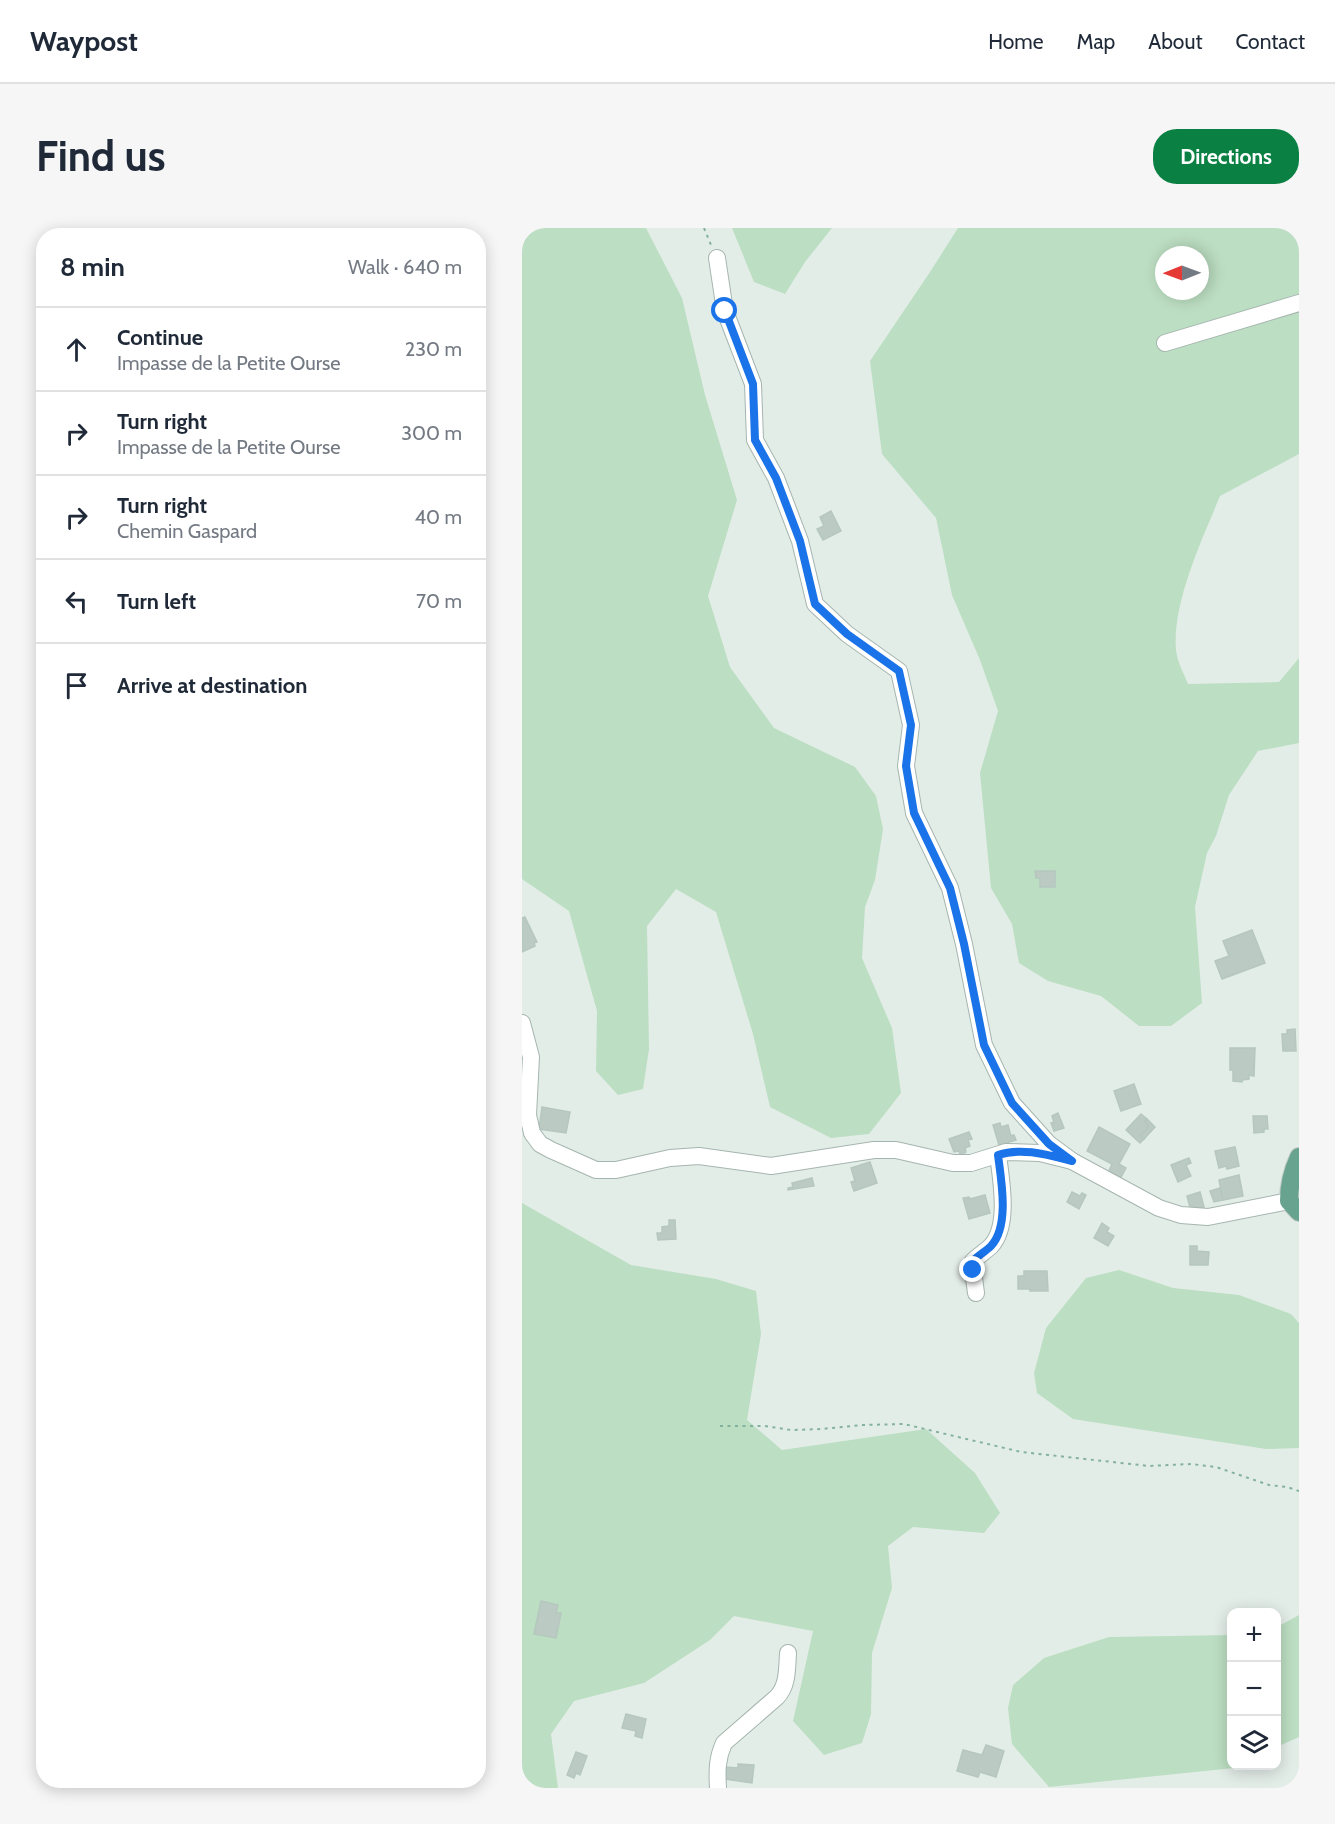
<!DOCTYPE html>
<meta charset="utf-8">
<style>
:root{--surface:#fff;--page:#f6f6f7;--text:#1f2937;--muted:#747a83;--line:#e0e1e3;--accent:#0b8043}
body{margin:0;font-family:Cabin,sans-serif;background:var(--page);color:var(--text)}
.controls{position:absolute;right:18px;bottom:18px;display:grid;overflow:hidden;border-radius:12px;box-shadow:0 3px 15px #0003}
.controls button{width:54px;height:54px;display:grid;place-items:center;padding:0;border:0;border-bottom:2px solid var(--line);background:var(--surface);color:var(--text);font:30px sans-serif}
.compass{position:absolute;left:633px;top:18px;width:54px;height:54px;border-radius:50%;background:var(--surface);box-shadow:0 3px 15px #0003;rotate:269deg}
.stop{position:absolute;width:18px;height:18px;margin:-14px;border:4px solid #1a73e8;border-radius:50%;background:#fff}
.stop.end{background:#1a73e8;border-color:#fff;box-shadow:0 2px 6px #0008}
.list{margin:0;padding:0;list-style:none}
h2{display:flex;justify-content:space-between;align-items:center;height:78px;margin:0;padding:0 24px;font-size:26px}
h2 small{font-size:20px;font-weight:400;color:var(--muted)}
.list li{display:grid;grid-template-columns:39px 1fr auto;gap:18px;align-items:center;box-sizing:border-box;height:84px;padding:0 24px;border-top:2px solid var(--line)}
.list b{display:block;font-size:22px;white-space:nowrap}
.list p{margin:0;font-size:20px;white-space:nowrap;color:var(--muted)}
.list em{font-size:20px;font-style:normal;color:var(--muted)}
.icon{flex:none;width:33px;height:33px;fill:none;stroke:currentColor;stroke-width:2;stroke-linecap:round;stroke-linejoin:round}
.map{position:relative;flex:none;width:777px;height:1560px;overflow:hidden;border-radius:24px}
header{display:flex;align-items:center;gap:36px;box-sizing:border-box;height:84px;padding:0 30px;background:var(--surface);border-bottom:2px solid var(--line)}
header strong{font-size:28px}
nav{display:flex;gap:33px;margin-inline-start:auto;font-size:21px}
.intro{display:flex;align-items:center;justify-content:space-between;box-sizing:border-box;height:144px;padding:0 36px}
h1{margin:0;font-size:42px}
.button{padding:15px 27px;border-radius:24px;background:var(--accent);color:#fff;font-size:21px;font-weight:700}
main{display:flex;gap:36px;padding:0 36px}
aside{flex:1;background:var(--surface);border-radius:24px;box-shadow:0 3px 15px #0003}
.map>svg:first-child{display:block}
.green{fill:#bcdec2;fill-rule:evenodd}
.building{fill:#bbcbc3;stroke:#b5c7be;stroke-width:1.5}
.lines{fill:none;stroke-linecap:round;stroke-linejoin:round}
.minor-casing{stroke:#a5b5af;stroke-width:18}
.major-casing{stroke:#c1c9c6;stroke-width:20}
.path{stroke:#83b19e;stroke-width:2;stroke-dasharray:3 4.5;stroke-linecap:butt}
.minor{stroke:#fff;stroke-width:16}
.major{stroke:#67a38e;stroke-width:18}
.route{stroke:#1a73e8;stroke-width:8}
</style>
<header>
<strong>Waypost</strong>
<nav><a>Home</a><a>Map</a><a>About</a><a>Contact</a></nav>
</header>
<div class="intro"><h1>Find us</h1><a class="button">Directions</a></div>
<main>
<aside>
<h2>8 min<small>Walk · 640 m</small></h2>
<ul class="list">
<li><svg class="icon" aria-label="ahead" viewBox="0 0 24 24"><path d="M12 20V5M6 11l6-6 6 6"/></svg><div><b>Continue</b><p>Impasse de la Petite Ourse</p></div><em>230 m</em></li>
<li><svg class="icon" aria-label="right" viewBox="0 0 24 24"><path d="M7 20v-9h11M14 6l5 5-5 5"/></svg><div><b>Turn right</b><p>Impasse de la Petite Ourse</p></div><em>300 m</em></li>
<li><svg class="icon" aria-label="right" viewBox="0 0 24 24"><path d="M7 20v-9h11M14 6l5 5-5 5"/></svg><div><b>Turn right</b><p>Chemin Gaspard</p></div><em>40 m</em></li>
<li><svg class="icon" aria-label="left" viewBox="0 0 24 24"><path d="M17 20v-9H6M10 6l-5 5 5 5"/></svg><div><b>Turn left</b></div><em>70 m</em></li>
<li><svg class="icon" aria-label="arrive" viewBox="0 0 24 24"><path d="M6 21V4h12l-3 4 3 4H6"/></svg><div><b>Arrive at destination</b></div></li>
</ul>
</aside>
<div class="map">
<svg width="777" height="1560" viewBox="0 0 777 1560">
<rect width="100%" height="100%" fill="#e3ede8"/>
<!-- green -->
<g class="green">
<polygon points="0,0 124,0 160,70 183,167 215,272 186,368 208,439 252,500 333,539 354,568 361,601 353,652 343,679 340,730 370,800 379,865 347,906 309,910 248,879 231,806 194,684 154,661 125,698 127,821 121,861 96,867 74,843 75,783 47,683 0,651"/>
<polygon points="210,0 310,0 283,34 263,66 232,54"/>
<path d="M436,0H777V226L698,268C680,312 650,375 654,422C655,433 662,446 666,456L757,454L777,430V515L736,523L707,567L694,608L685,625L673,679L680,775L649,798H617L579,768L526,753L497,735L490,696L469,660L458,545L476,483L458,432L430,367L414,290L360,226L348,133L408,44ZM642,27H678V63H642Z"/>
<polygon points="0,975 109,1037 194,1051 234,1063 239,1106 225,1192 260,1222 404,1201 453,1245 478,1285 462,1305 391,1299 366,1318 370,1360 350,1425 349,1486 340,1515 302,1527 271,1493 291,1403 212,1388 188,1412 122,1455 52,1473 29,1506 36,1560 0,1560"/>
<polygon points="597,1042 651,1060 717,1067 769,1086 777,1095 777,1220 744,1221 551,1191 515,1165 512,1145 524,1100 564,1050"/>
<polygon points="777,1387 777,1509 755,1519 755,1399"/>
<polygon points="709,1407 710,1538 717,1538 712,1540 527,1559 490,1516 486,1480 491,1457 522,1430 587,1409"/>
</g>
<!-- building -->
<g class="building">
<polygon points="309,283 319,303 301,312 295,301 302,298 298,289"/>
<polygon points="513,643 533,643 533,659 518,659 518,650 514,650"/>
<polygon points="3,689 15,714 12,715 13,718 0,724 0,690"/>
<polygon points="730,702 743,735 700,751 693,733 707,728 701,713"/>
<polygon points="773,801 774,823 761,823 760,806 765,806 765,802"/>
<polygon points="708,820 733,820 732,848 727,847 727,851 720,852 720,854 711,853 711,842 708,842"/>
<polygon points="612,856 619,876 599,883 592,863"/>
<polygon points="20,879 48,884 44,905 17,901"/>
<polygon points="536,885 542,900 532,903 529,895 532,894 530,888"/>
<polygon points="619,886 625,891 623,894 627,898 618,908 622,911 618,915 604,902"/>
<polygon points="731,888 745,888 746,901 742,901 742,904 732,905"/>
<polygon points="625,891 633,899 622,911 618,908 627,898 623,894"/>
<polygon points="478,895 479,899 486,897 489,908 492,907 494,912 477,917 471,897"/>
<polygon points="577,899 608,916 597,936 604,940 598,951 586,945 590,936 565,923"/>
<polygon points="447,904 450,911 446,912 448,918 443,920 444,924 438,927 437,923 432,924 427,911"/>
<polygon points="713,919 717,938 705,941 704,938 697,940 693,923"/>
<polygon points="667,930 669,935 664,937 669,948 656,954 649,937"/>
<polygon points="348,934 355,955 332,963 329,954 333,953 329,940"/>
<polygon points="717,947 721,968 701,972 697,952"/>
<polygon points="290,950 292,958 266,962 266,960 271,959 270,955"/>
<polygon points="698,960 701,972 692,974 688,963"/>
<polygon points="550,964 558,968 560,965 564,967 557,981 545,974"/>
<polygon points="678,964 682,979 669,983 665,968"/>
<polygon points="463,967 468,985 447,991 441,970 447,969 448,971"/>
<polygon points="147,992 153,992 154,1011 136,1012 135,1005 140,1005 140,999 147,998"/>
<polygon points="580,995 587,1000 585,1004 592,1008 586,1018 572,1010"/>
<polygon points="668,1018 675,1018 675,1023 687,1024 686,1037 668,1037"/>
<polygon points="502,1043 525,1043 526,1063 508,1063 508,1061 496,1061 496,1048 502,1048"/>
<polygon points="19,1373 36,1377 34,1385 39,1385 34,1410 12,1406"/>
<polygon points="104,1486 124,1491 120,1510 113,1508 114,1503 100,1500"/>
<polygon points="464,1517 482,1523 474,1549 458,1544 456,1549 435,1543 441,1522 460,1527"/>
<polygon points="54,1524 65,1528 58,1547 54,1545 52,1550 45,1547"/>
<polygon points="216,1536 232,1537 230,1555 203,1551 204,1539 216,1540"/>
</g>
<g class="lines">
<!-- minor casing -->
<g class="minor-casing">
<g id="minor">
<polyline points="195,30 203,83 231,156 233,212 254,250 278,313 293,376 325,406 377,443 389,497 384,538 392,585 428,660 442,716 462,817 490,875 527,916 550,933"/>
<polyline points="643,115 777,75"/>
<polyline points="0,795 9,829 6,887 10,905 18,916 29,922 74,942 94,942 148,930 177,928 249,938 352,922 374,922 431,935 449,935 484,924 518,925 550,933 637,980 659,987 686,989 767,973"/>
<path d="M454,1065L451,1042V1033C457,1027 464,1023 469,1018C488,998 479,951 476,927"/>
<path d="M196,1560C195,1543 195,1530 202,1515L255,1469C266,1457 265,1441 266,1425"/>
</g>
</g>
<!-- major casing -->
<g class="major-casing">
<path id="major" d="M777,929C770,944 767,956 767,973L777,984"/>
</g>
<!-- path -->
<g class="path">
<polyline points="182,0 189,17"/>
<polyline points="198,1198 243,1198 269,1202 299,1201 341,1197 382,1196 499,1224 627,1238 669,1236 694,1239 747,1257 765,1259 777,1263"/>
</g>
<!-- minor -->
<use href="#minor" class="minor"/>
<!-- major -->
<use href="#major" class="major"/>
</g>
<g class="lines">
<!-- route -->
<path class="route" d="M203,83L231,156L233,212L254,250L278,313L293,376L325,406L377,443L389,497L384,538L392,585L428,660L442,716L462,817L490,875L527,916L550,933C526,927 500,919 476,927C479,951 488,998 469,1018C464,1023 457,1027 451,1033V1042"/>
</g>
</svg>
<div class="controls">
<button>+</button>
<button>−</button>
<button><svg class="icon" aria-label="layers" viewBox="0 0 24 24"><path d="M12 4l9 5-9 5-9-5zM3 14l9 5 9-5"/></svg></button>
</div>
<svg class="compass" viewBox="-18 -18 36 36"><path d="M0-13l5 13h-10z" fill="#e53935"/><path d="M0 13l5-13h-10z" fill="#747a83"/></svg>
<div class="stop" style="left:203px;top:83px"></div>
<div class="stop end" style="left:451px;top:1042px"></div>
</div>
</main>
